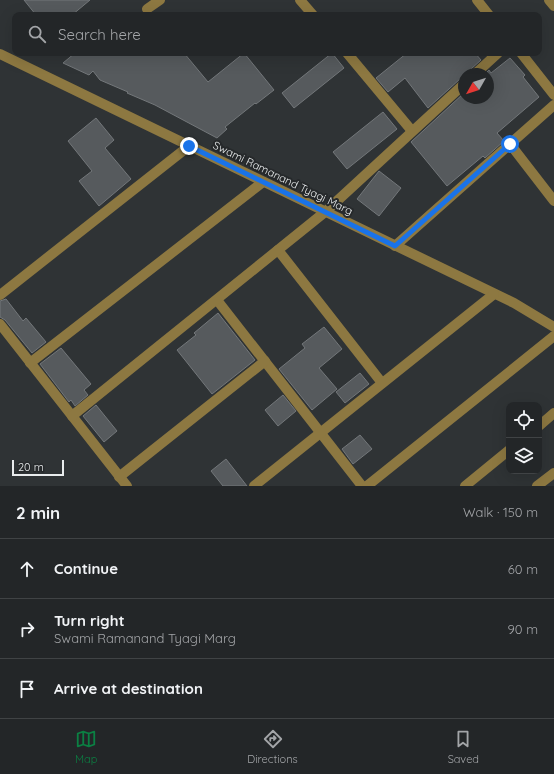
<!DOCTYPE html>
<meta charset="utf-8">
<style>
:root{--surface:#232628;--page:#2b2e30;--text:#f1f3f6;--muted:#a3a5a8;--line:#404345;--accent:#0b8043}
body{margin:0;font-family:Quicksand,sans-serif;background:var(--page);color:var(--text)}
.controls{position:absolute;right:12px;bottom:12px;display:grid;overflow:hidden;border-radius:8px;box-shadow:0 4px 16px #0002}
.controls button{width:36px;height:36px;display:grid;place-items:center;padding:0;border:0;border-bottom:1px solid var(--line);background:var(--surface);color:var(--text);font:20px sans-serif}
.compass{position:absolute;left:458px;top:68px;width:36px;height:36px;border-radius:50%;background:var(--surface);box-shadow:0 4px 16px #0002;rotate:231deg}
.scale{position:absolute;left:12px;bottom:10px;width:52px;box-sizing:border-box;padding-left:4px;border:2px solid #e9eced;border-top:0;font-size:11px;line-height:14px;white-space:nowrap;color:#e9eced;-webkit-text-stroke:3px #26292b;paint-order:stroke}
.stop{position:absolute;width:12px;height:12px;margin:-9px;border:3px solid #1a73e8;border-radius:50%;background:#fff}
.stop.end{background:#1a73e8;border-color:#fff;box-shadow:0 1px 4px #0008}
.list{margin:0;padding:0;list-style:none}
h2{display:flex;justify-content:space-between;align-items:center;height:52px;margin:0;padding:0 16px;font-size:17px}
h2 small{font-size:13px;font-weight:400;color:var(--muted)}
.list li{display:grid;grid-template-columns:26px 1fr auto;gap:12px;align-items:center;box-sizing:border-box;height:60px;padding:0 16px;border-top:1px solid var(--line)}
.list b{display:block;font-size:15px;white-space:nowrap}
.list p{margin:0;font-size:13px;white-space:nowrap;color:var(--muted)}
.list em{font-size:13px;font-style:normal;color:var(--muted)}
.icon{flex:none;width:22px;height:22px;fill:none;stroke:currentColor;stroke-width:2;stroke-linecap:round;stroke-linejoin:round}
.map{position:relative;flex:none;width:554px;height:486px;overflow:hidden}
.search{position:absolute;background:var(--surface);box-shadow:0 4px 16px #0002;left:12px;right:12px;top:12px;height:44px;display:flex;align-items:center;gap:10px;box-sizing:border-box;padding:0 14px;border-radius:8px;color:var(--muted);font-size:15px}
.sheet{height:232px;background:var(--surface)}
nav{display:flex;justify-content:space-around;align-items:center;box-sizing:border-box;height:56px;border-top:1px solid var(--line);background:var(--surface);font-size:11px;color:var(--muted)}
nav a{display:grid;justify-items:center;gap:2px}
nav .on{color:var(--accent)}
.map>svg:first-child{display:block}
.building{fill:#565a5d;stroke:#73777a}
.lines{fill:none;stroke-linecap:round;stroke-linejoin:round}
.minor{stroke:#8d7841;stroke-width:10}
.route{stroke:#1a73e8;stroke-width:5}
.labels{text-anchor:middle;stroke-width:4;stroke-linejoin:round;paint-order:stroke}
.street-label{font-size:11px;fill:#e9eced;stroke:#26292b}
</style>
<div class="map">
<svg width="554" height="486" viewBox="0 0 554 486">
<rect width="100%" height="100%" fill="#2f3335"/>
<!-- building -->
<g class="building">
<polygon points="24,0 90,0 72,15 36,15"/>
<polygon points="75,53 184,53 208,82 244,53 274,90 256,104 255,103 225,127 227,129 217,138 155,105 127,93 128,92 100,80 93,71 89,75 63,63"/>
<polygon points="332,53 344,68 294,108 282,93"/>
<polygon points="407,53 475,53 481,60 471,69 469,74 464,74 464,78 460,79 428,108 405,78 388,92 376,78"/>
<polygon points="510,58 525,75 523,77 539,97 497,133 504,141 485,158 483,156 447,186 411,142 464,93 464,98 488,98 488,74 485,74 489,70 491,73"/>
<polygon points="383,112 397,129 347,169 333,152"/>
<polygon points="96,118 114,140 105,148 131,179 99,206 79,181 92,171 68,141"/>
<polygon points="379,171 401,188 379,216 357,199"/>
<polygon points="6,299 23,321 26,318 46,342 32,353 5,320 0,317 0,301"/>
<polygon points="218,313 255,360 212,394 177,350 196,335 194,333"/>
<polygon points="324,327 342,349 319,368 337,389 312,410 279,369 305,348 302,344"/>
<polygon points="61,348 91,384 84,390 88,395 75,406 71,400 69,402 40,364"/>
<polygon points="360,373 369,384 345,403 336,392"/>
<polygon points="283,395 296,411 278,426 265,410"/>
<polygon points="96,405 117,431 104,442 83,416"/>
<polygon points="360,435 372,449 353,464 342,449"/>
<polygon points="226,459 247,486 223,486 211,471"/>
</g>
<g class="lines">
<!-- minor -->
<g class="minor">
<polyline points="300,0 313,15"/>
<polyline points="477,0 489,15"/>
<polyline points="549,0 554,6"/>
<polyline points="147,9 160,0"/>
<polyline points="347,53 412,131"/>
<polyline points="521,53 554,95"/>
<polyline points="0,54 514,303 554,327"/>
<polyline points="475,74 498,53"/>
<polyline points="510,144 554,201"/>
<polyline points="395,246 554,105"/>
<polyline points="278,250 382,383"/>
<polyline points="0,295 189,146"/>
<polyline points="217,300 362,486"/>
<polyline points="0,324 127,486"/>
<polyline points="30,363 263,182"/>
<polyline points="72,416 325,212 464,84"/>
<polyline points="539,426 554,413"/>
<polyline points="119,477 265,361"/>
<polyline points="254,486 494,294"/>
<polyline points="367,486 554,336"/>
<polyline points="465,486 509,450"/>
<polyline points="537,486 554,473"/>
</g>
</g>
<g class="lines">
<!-- route -->
<polyline class="route" points="189,146 395,246 510,144"/>
</g>
<g class="labels">
<!-- street labels -->
<g class="street-label">
<text transform="translate(283 178) rotate(26)" y="4">Swami Ramanand Tyagi Marg</text>
</g>
</g>
</svg>
<div class="controls">
<button><svg class="icon" aria-label="locate" viewBox="0 0 24 24"><circle cx="12" cy="12" r="6"/><path d="M12 2v4M12 18v4M2 12h4M18 12h4"/></svg></button>
<button><svg class="icon" aria-label="layers" viewBox="0 0 24 24"><path d="M12 4l9 5-9 5-9-5zM3 14l9 5 9-5"/></svg></button>
</div>
<svg class="compass" viewBox="-18 -18 36 36"><path d="M0-13l5 13h-10z" fill="#e53935"/><path d="M0 13l5-13h-10z" fill="#a3a5a8"/></svg>
<div class="scale">20 m</div>
<div class="stop" style="left:510px;top:144px"></div>
<div class="stop end" style="left:189px;top:146px"></div>
<div class="search"><svg class="icon" aria-label="search" viewBox="0 0 24 24"><circle cx="10" cy="10" r="6"/><path d="M15 15l6 6"/></svg>Search here</div>
</div>
<section class="sheet">
<h2>2 min<small>Walk · 150 m</small></h2>
<ul class="list">
<li><svg class="icon" aria-label="ahead" viewBox="0 0 24 24"><path d="M12 20V5M6 11l6-6 6 6"/></svg><div><b>Continue</b></div><em>60 m</em></li>
<li><svg class="icon" aria-label="right" viewBox="0 0 24 24"><path d="M7 20v-9h11M14 6l5 5-5 5"/></svg><div><b>Turn right</b><p>Swami Ramanand Tyagi Marg</p></div><em>90 m</em></li>
<li><svg class="icon" aria-label="arrive" viewBox="0 0 24 24"><path d="M6 21V4h12l-3 4 3 4H6"/></svg><div><b>Arrive at destination</b></div></li>
</ul>
</section>
<nav>
<a class="on"><svg class="icon" aria-label="map" viewBox="0 0 24 24"><path d="M3 6l6-2 6 2 6-2v14l-6 2-6-2-6 2zM9 4v14M15 6v14"/></svg>Map</a>
<a><svg class="icon" aria-label="directions" viewBox="0 0 24 24"><path d="M12 3l9 9-9 9-9-9zM9 14v-3h6M13 9l2 2-2 2"/></svg>Directions</a>
<a><svg class="icon" aria-label="saved" viewBox="0 0 24 24"><path d="M7 4h10v16l-5-4-5 4z"/></svg>Saved</a>
</nav>
